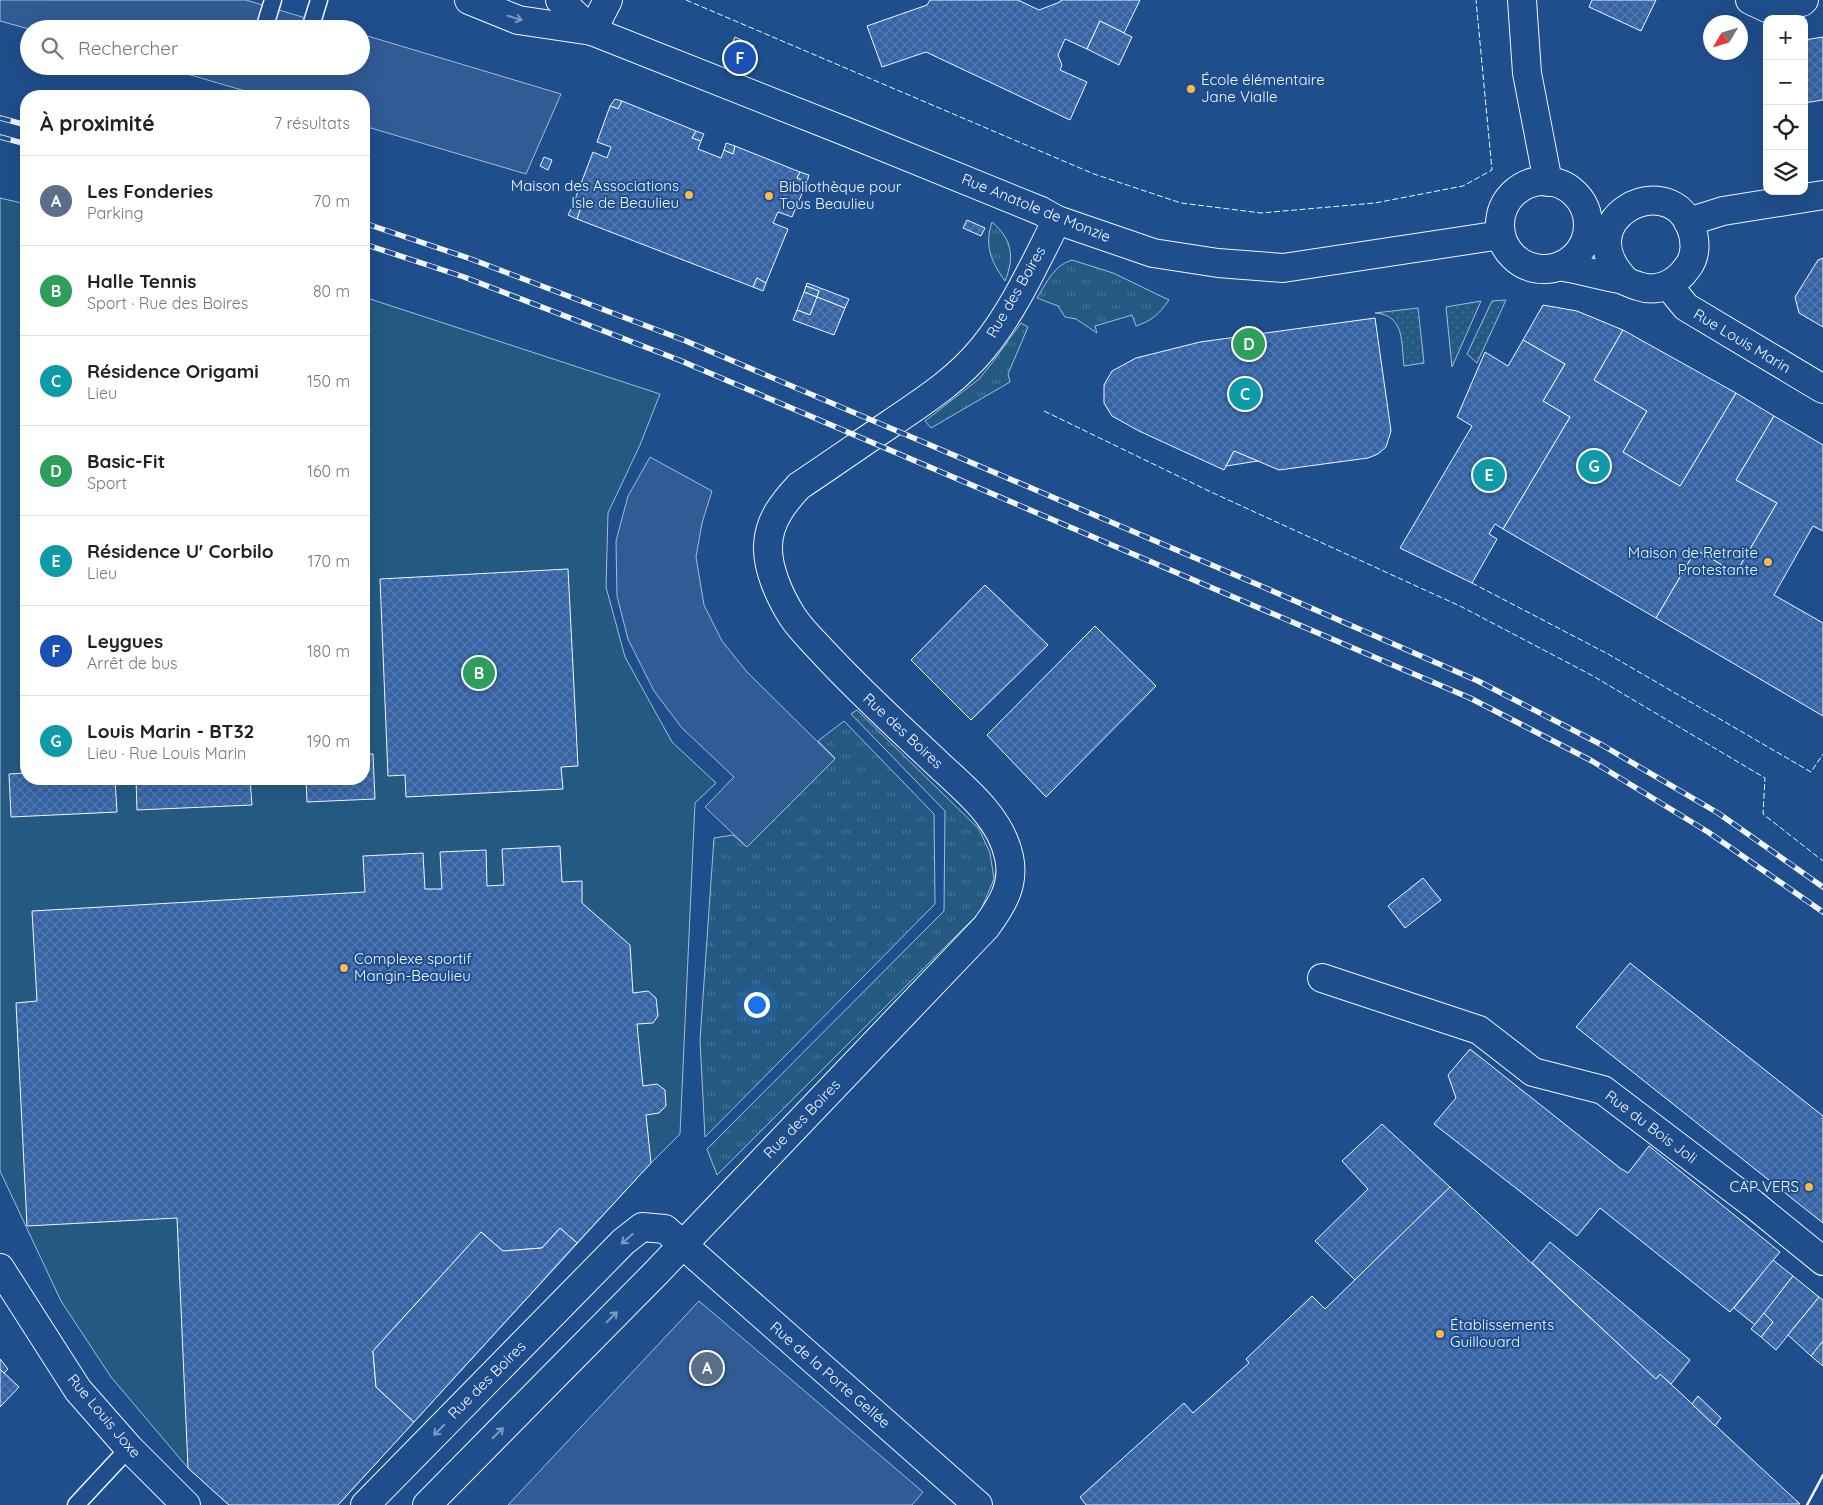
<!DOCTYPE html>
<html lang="fr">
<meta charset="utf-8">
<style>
:root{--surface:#fff;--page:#f2f2f2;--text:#222;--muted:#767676;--line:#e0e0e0;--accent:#0b8043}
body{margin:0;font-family:Quicksand,sans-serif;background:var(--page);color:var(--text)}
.controls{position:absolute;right:15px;top:15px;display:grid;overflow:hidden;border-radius:10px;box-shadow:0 5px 20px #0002}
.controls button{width:45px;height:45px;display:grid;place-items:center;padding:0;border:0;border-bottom:1px solid var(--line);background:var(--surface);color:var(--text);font:25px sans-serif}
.compass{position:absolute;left:1703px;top:15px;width:45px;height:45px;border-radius:50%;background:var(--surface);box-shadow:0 5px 20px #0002;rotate:232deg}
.you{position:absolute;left:756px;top:1004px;width:18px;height:18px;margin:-12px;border:4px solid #fff;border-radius:50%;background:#1a73e8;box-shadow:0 0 0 8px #1a73e833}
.badge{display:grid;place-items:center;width:32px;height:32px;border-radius:50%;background:var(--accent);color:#fff;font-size:16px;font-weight:700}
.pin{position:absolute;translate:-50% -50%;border:2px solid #fff;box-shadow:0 1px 5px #0006}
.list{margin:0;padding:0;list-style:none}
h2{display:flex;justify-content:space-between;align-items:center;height:65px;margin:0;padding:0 20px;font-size:21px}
h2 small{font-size:16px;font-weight:400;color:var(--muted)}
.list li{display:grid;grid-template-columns:32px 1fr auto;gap:15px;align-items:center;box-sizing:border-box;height:90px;padding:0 20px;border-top:1px solid var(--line)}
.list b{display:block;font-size:19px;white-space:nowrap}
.list p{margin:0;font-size:16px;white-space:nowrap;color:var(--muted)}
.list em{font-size:16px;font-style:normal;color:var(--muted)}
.icon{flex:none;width:28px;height:28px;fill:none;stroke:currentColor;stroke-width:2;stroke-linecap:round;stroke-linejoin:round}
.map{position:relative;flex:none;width:1823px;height:1505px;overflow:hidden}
.search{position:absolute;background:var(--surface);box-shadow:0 5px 20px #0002;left:20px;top:20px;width:350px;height:55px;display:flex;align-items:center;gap:12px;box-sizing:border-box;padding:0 18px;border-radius:28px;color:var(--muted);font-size:19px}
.panel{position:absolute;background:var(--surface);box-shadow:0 5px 20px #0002;left:20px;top:90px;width:350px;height:695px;border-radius:20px}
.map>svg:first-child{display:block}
.grass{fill:url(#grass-tufts);stroke:#a8bbd7}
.park{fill:url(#park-dots);stroke:#a8bbd7}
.pitch{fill:#245a82;stroke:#a8bbd7}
.parking{fill:#305b95;stroke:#a8bbd7}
.building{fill:url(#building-cross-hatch);stroke:#f2f6ff}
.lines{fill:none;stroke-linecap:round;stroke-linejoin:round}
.lane-casing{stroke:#f2f6ff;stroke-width:19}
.street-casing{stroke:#f2f6ff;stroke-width:30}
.secondary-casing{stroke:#f2f6ff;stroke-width:30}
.lane{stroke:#1f4e8c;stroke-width:16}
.street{stroke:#1f4e8c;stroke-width:28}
.secondary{stroke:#1f4e8c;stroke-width:28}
.rail-casing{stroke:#f2f6ff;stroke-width:5.5}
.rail{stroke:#1f4e8c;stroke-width:4;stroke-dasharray:11;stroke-linecap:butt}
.fence{stroke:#f2f6ff;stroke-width:1;stroke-dasharray:6 2.5;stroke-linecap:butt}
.wall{stroke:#f2f6ff;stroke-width:2.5}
.oneway{stroke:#7e9ac0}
.poi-dot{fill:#ffb74d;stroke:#1f4e8c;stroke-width:2}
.labels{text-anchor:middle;stroke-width:4;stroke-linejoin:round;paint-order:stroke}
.poi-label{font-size:15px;fill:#f2f6ff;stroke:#1f4e8c;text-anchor:start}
.street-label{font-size:15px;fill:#f2f6ff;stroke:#1f4e8c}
</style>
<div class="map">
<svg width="1823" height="1505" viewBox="0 0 1823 1505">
<defs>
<pattern id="grass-tufts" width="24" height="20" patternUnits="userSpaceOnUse" patternTransform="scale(1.25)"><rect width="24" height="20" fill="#245a82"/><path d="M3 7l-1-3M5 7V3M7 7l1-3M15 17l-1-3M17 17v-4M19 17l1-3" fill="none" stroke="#447295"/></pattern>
<pattern id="park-dots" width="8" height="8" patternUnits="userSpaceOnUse" patternTransform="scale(1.25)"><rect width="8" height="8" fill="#245a82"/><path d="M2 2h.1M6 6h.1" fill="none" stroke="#447295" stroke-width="1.8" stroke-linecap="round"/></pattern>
<pattern id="building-cross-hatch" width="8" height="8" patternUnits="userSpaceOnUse" patternTransform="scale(1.25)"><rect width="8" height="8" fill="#3563a3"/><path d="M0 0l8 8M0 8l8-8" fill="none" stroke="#537ab1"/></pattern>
</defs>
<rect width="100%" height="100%" fill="#1f4e8c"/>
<!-- grass -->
<g class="grass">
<path d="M992,222C1012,239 1015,257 1005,281C991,261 984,246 992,222Z"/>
<path d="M1072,260L1113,273L1169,300C1158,315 1153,320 1136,326L1132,315L1095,326L1097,333L1076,319L1065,317L1058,306L1037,298C1047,282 1054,265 1072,260Z"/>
<polygon points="1021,323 1028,327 1008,374 1010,382 931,428 925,421 979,379 992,363"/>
<polygon points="857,710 979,829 990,853 994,879 980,912 717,1175 707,1149 944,911 945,811 851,714"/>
<polygon points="844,721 934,814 935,904 705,1137 700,1040 714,838 733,835 747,847 835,758 818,741"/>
</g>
<!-- park -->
<g class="park">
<polygon points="1506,300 1477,363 1467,354 1492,301"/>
<polygon points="1481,301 1452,367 1446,307"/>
<path d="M1418,308L1424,363L1404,366C1401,342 1405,315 1375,313Z"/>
</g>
<!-- pitch -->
<polygon class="pitch" points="0,198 26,204 26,779 364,779 364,297 660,394 640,445 608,513 606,587 625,657 672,742 716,783 695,803 680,1134 651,1163 338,1505 229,1505 188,1468 111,1377 61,1301 0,1171"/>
<!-- parking -->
<g class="parking">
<polygon points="0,0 246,0 342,29 29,29 0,21"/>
<polygon points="361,34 561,94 526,174 364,126 364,96 262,96 160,66 361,66"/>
<polygon points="650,457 712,491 702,523 696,557 704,605 722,641 747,672 835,759 747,847 705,807 734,777 682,728 654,691 628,639 617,596 616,541 628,496"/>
<polygon points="699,1301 923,1492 912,1505 508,1505"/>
</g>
<!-- building -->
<g class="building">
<polygon points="930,0 1018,0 1039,10 1060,2 1061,0 1140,0 1124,33 1100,21 1087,49 1065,39 1058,55 1062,65 1060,70 1087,82 1070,120 926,52 882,67 867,26 927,5"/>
<polygon points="1592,0 1656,0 1641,31 1589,7"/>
<polygon points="1100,21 1132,37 1119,65 1087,49"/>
<polygon points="735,37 754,46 750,53 732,44"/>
<polygon points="1823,37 1823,100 1804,103 1804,40"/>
<polygon points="615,99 622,101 618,109 610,106"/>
<polygon points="622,101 696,131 692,138 701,141 698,149 721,158 724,150 733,154 735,146 800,172 797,178 807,182 792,217 778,212 773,223 788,229 766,283 757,278 753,287 577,219 580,210 572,207 593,152 607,158 611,147 597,142 610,106 618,109"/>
<polygon points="696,131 704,134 701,141 692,138"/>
<polygon points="726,143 735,146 733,154 724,150"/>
<polygon points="544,157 552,160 548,170 540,166"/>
<polygon points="800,172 809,175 807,182 797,178"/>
<polygon points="572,207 580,210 577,219 568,215"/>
<polygon points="967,220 985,228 981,236 963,228"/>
<polygon points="1823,258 1823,327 1799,313 1795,297 1818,260"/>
<polygon points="757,278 766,283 763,291 753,287"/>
<polygon points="807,283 849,299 845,308 817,297 819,291 806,286"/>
<polygon points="806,286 819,291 817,297 804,292"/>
<polygon points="804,292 817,297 810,315 797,310"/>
<polygon points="817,297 845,308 834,335 793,320 797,310 810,315"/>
<polygon points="1543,305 1577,311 1623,330 1594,380 1647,411 1623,452 1680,486 1736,393 1774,416 1736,480 1777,503 1736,573 1696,550 1656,618 1503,529 1570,417 1543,401 1565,364 1523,340"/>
<polygon points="1375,318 1391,431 1386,447 1378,454 1368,458 1279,470 1234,451 1224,470 1139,431 1112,416 1104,403 1104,385 1112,371 1136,358 1200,342"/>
<polygon points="1623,330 1736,393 1680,486 1623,452 1647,411 1594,380"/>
<polygon points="1523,340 1565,364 1543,401 1570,417 1503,529 1495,524 1489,534 1497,539 1472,583 1400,548 1472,426 1457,417 1485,352 1508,366"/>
<polygon points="1774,416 1823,445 1823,531 1813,526 1774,595 1823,623 1823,716 1656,618 1696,550 1736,573 1777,503 1736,480"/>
<polygon points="1234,451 1258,461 1226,466"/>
<polygon points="568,569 578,766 561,767 563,789 406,797 405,775 388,776 380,579"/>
<polygon points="985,585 1048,645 971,720 911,660"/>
<polygon points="1095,626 1156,686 1046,797 987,735"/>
<polygon points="364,754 373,754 375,799 307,802 306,779 364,779"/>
<polygon points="26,773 26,779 115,779 117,812 11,817 9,774"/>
<polygon points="136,779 250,779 252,805 137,810"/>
<polygon points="560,846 562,882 582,881 582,903 630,945 633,993 648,991 656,998 658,1016 653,1023 637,1024 643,1086 657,1084 665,1090 666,1106 659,1113 646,1115 651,1163 577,1243 560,1228 542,1248 503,1251 481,1232 373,1351 376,1387 414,1422 338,1505 229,1505 188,1468 177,1218 27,1226 16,1003 37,1001 32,911 365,892 363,856 423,853 425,889 442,889 440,852 486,850 487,886 504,885 502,849"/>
<polygon points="1423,878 1441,900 1405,928 1388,906"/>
<polygon points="1630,963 1823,1116 1823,1223 1576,1027"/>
<polygon points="1470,1049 1620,1168 1628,1173 1649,1146 1780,1252 1730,1312 1600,1208 1577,1236 1434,1124 1456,1098 1448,1075"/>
<polygon points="1382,1124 1450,1187 1355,1280 1315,1241 1368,1189 1342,1161"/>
<polygon points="1450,1187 1656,1379 1660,1374 1800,1504 1086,1505 1080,1497 1184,1403 1193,1413 1249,1363 1246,1359 1312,1296 1325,1309"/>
<polygon points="560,1228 577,1243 414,1422 376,1387 373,1351 481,1232 503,1251 542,1248"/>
<polygon points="1550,1242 1690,1360 1671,1384 1660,1374 1656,1379 1532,1263"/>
<polygon points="1773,1260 1793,1276 1755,1325 1734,1308"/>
<polygon points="1793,1276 1819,1297 1776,1350 1761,1337 1773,1322 1764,1313"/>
<polygon points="1819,1297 1823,1300 1823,1341 1811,1356 1788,1335"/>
<polygon points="1764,1313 1773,1322 1761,1337 1751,1329"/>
<polygon points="1823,1341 1823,1366 1811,1356"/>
<polygon points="0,1359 8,1369 4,1373 0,1369"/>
<polygon points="0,1369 19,1387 0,1407"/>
<polygon points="1698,1396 1721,1418 1715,1426 1692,1404"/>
</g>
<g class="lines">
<!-- lane casing -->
<g class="lane-casing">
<g id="lane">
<polyline points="264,29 273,0"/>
<polyline points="310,29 319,0"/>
<polyline points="76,1505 129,1448"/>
</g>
</g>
<!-- street casing -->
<g class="street-casing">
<g id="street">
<polyline points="1522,0 1527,73 1548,182"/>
<polyline points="1750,0 1767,8 1802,2 1804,0"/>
<polyline points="592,31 608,0"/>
<polyline points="1668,285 1686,307 1823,389"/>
<polyline points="1322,978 1479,1030 1533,1072 1603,1090 1753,1204 1823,1261"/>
<polyline points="0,1268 78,1390 129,1448 186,1505"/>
<polyline points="365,1505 623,1242 642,1227 665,1229 978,1505"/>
<path d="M427,1505L653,1276L986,927C1002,905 1015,885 1009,857C1001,818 966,790 939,765C900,728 861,693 825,654C814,642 801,630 792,616C780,597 767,569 768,545C769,521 783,503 799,486C829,466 859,445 890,424C924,401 957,380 983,348C1014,310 1035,263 1057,220"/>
</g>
</g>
<!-- secondary casing -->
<g class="secondary-casing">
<g id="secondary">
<polyline points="469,0 518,20 592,31 842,130 1041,211 1057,220 1153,253 1218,263 1283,268 1501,235"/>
<polyline points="560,0 592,31"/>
<circle cx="1544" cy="225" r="44"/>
<polyline points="1688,222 1723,211 1823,195"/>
<path d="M1560,266C1580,270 1600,275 1620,279C1626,281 1631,284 1638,286C1657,293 1676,284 1687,268C1697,256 1696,239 1690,225C1665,168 1566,221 1626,281"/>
</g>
</g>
<!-- lane -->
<use href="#lane" class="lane"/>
<!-- street -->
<use href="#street" class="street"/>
<!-- secondary -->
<use href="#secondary" class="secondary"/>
<!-- rail casing -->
<g class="rail-casing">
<g id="rail">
<polyline points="0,118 26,125"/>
<polyline points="0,137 26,144"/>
<polyline points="364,223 471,259 686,341 1261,586 1478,681 1602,745 1718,813 1823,887"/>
<polyline points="364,244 464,277 679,360 1470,698 1592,761 1708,832 1823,912"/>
</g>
</g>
<!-- rail -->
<use href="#rail" class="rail"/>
<!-- fence -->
<g class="fence">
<polyline points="686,0 1094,174 1181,203 1261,213 1375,203 1463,186 1492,170 1476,0"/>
<polyline points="1044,411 1211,492 1462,607 1593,676 1765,778 1763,814 1823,861"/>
<polyline points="1472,583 1608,654 1811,772 1823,754"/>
</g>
<!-- wall -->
<polyline class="wall" points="1807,1505 1823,1475"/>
</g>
<!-- one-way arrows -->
<defs><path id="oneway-shaft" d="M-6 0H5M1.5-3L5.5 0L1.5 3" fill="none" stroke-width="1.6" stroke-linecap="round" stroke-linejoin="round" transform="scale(1.25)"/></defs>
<g class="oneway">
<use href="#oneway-shaft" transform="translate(515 18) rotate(18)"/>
<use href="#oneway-shaft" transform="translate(627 1239) rotate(139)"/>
<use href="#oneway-shaft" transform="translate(612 1317) rotate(-45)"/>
<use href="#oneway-shaft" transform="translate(439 1430) rotate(135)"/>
<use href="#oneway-shaft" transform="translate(498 1433) rotate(-45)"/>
</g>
<!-- markers -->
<g class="poi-dot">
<circle cx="1191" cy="89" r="5"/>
<circle cx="689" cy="195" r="5"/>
<circle cx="769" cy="196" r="5"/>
<circle cx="1768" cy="562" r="5"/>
<circle cx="344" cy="968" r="5"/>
<circle cx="1809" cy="1187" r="5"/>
<circle cx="1440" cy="1334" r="5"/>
</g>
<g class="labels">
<!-- poi labels -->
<g class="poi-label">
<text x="1201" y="85">École élémentaire<tspan x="1201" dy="17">Jane Vialle</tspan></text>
<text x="679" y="191" text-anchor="end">Maison des Associations<tspan x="679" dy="17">Isle de Beaulieu</tspan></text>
<text x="779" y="192">Bibliothèque pour<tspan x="779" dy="17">Tous Beaulieu</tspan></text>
<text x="1758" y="558" text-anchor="end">Maison de Retraite<tspan x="1758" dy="17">Protestante</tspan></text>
<text x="354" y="964">Complexe sportif<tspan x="354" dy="17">Mangin-Beaulieu</tspan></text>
<text x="1799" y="1192" text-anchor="end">CAP VERS</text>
<text x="1450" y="1330">Établissements<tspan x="1450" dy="17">Guillouard</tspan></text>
</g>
<!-- street labels -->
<g class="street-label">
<text transform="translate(1036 208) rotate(22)" y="5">Rue Anatole de Monzie</text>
<text transform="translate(1016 292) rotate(-60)" y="5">Rue des Boires</text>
<text transform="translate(1742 341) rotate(31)" y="5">Rue Louis Marin</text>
<text transform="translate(903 731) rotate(43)" y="5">Rue des Boires</text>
<text transform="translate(802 1119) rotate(-46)" y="5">Rue des Boires</text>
<text transform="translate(1651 1127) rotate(37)" y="5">Rue du Bois Joli</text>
<text transform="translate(830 1375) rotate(41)" y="5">Rue de la Porte Gellée</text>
<text transform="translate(487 1380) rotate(-45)" y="5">Rue des Boires</text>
<text transform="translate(104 1416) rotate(50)" y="5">Rue Louis Joxe</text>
</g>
</g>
</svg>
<div class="controls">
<button>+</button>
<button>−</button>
<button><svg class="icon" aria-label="locate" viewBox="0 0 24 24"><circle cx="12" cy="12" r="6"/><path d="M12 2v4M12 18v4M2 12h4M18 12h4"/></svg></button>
<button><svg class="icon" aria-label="layers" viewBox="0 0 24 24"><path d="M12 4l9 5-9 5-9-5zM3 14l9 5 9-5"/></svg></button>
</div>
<svg class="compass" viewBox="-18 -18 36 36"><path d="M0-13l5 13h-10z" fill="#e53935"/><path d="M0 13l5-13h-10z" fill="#767676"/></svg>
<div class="you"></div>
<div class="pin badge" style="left:707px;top:1368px;background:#5c6f8a">A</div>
<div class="pin badge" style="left:479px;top:673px;background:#2e9e5b">B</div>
<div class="pin badge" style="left:1245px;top:394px;background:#0f9aa8">C</div>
<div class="pin badge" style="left:1249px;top:344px;background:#2e9e5b">D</div>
<div class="pin badge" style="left:1489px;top:475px;background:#0f9aa8">E</div>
<div class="pin badge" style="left:740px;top:58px;background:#1a4fb4">F</div>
<div class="pin badge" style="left:1594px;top:466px;background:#0f9aa8">G</div>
<div class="search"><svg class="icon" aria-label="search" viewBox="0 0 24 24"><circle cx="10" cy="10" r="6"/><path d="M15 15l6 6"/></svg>Rechercher</div>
<section class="panel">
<h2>À proximité<small>7 résultats</small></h2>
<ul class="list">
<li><span class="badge" style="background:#5c6f8a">A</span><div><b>Les Fonderies</b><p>Parking</p></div><em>70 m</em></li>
<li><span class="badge" style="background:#2e9e5b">B</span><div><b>Halle Tennis</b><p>Sport · Rue des Boires</p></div><em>80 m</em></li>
<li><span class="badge" style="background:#0f9aa8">C</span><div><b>Résidence Origami</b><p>Lieu</p></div><em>150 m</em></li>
<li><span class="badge" style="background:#2e9e5b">D</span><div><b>Basic-Fit</b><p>Sport</p></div><em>160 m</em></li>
<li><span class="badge" style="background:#0f9aa8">E</span><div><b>Résidence U' Corbilo</b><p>Lieu</p></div><em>170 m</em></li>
<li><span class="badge" style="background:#1a4fb4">F</span><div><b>Leygues</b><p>Arrêt de bus</p></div><em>180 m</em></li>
<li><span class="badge" style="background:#0f9aa8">G</span><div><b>Louis Marin - BT32</b><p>Lieu · Rue Louis Marin</p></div><em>190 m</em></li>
</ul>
</section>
</div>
